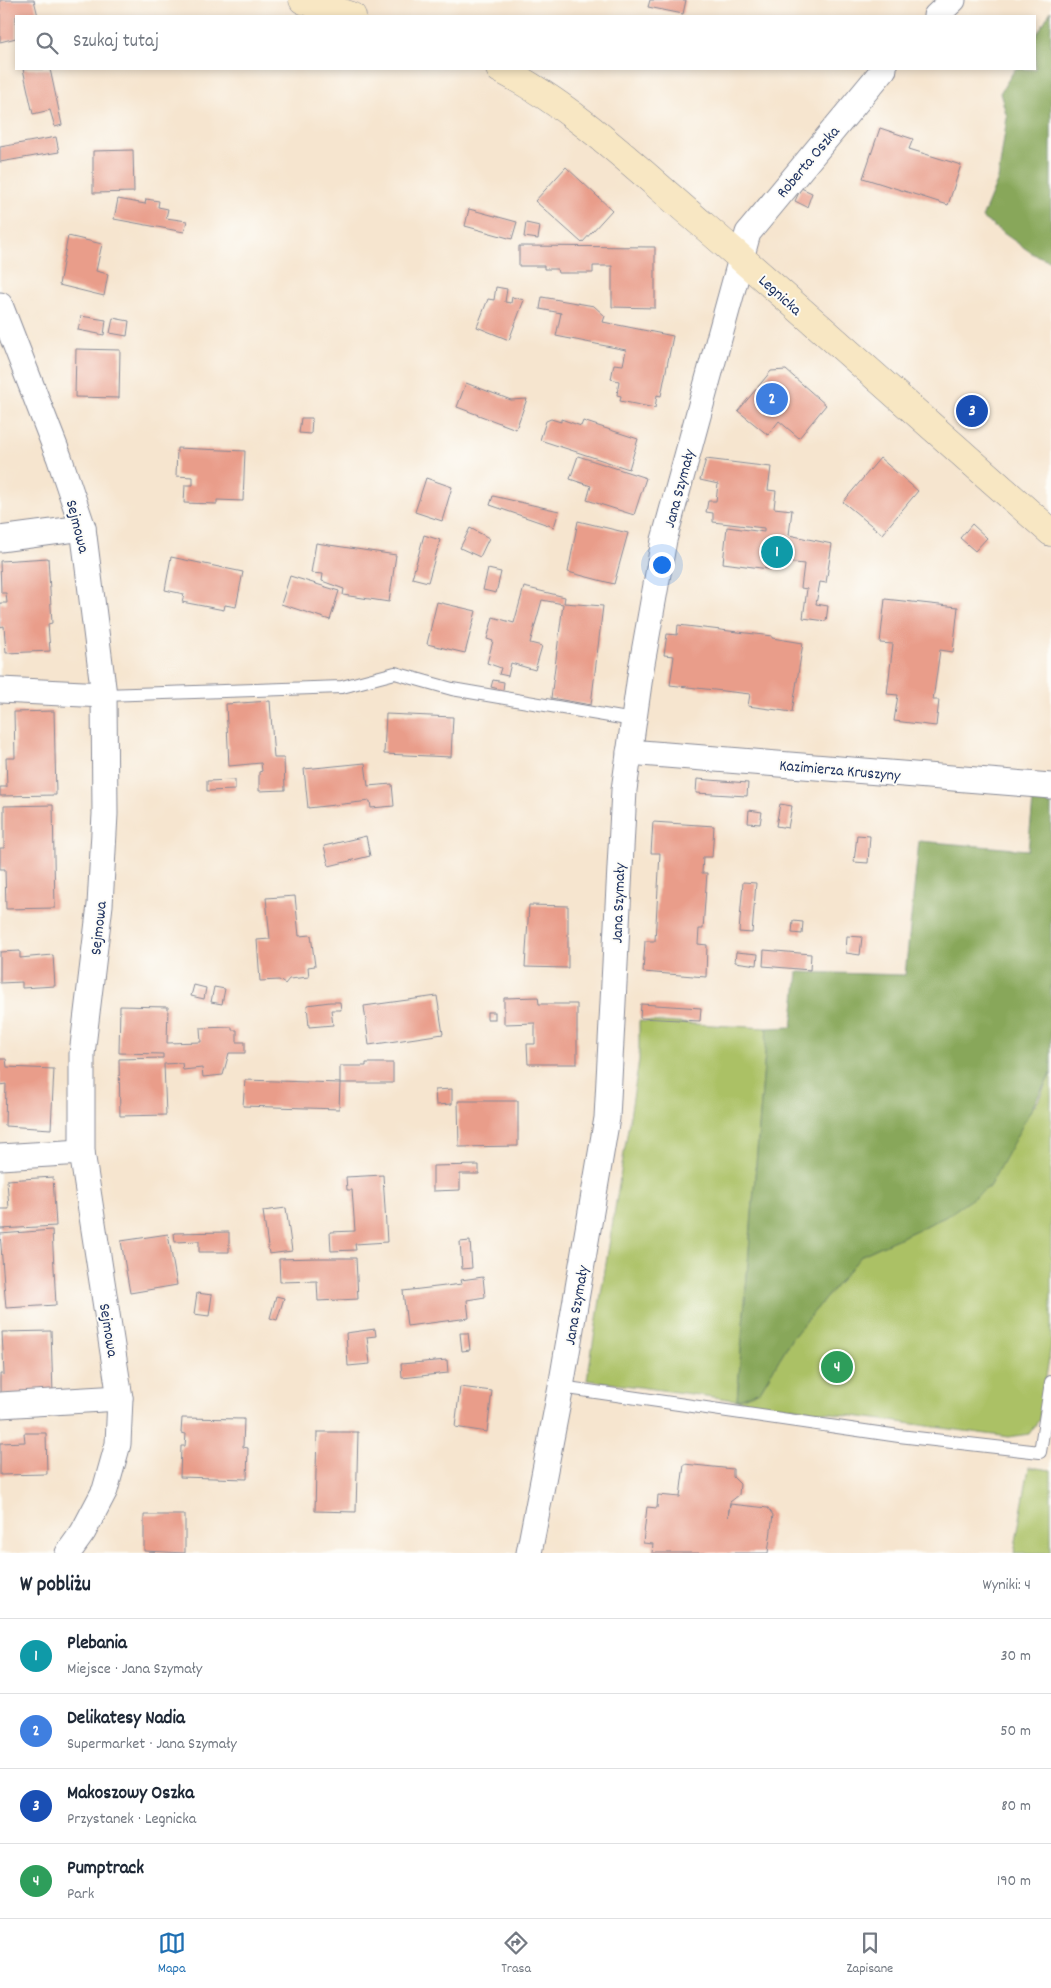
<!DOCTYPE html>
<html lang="pl">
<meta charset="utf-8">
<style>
:root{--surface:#fff;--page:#f6f6f7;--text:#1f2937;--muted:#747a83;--line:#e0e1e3;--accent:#1f6fb2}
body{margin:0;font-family:Dekko,sans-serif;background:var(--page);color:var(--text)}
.you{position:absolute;left:661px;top:564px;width:18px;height:18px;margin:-12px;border:4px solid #fff;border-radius:50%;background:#1a73e8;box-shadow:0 0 0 8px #1a73e833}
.badge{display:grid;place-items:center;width:32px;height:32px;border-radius:50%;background:var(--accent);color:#fff;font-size:16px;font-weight:700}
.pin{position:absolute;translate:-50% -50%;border:2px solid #fff;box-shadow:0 1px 5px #0006}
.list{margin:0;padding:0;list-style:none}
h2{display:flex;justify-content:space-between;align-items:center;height:65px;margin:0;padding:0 20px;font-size:21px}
h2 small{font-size:16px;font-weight:400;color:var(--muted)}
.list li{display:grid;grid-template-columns:32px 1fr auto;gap:15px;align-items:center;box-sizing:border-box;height:75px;padding:0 20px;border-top:1px solid var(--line)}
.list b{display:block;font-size:19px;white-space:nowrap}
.list p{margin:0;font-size:16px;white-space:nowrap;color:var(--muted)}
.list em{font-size:16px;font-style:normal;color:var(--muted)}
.icon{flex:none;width:28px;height:28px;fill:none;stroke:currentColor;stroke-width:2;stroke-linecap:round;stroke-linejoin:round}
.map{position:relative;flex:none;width:1051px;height:1553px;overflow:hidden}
.search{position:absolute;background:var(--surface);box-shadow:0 2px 8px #0003;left:15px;right:15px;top:15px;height:55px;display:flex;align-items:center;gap:12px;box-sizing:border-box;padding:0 18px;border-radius:0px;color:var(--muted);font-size:19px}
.sheet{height:365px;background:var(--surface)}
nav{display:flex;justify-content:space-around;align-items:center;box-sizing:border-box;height:70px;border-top:1px solid var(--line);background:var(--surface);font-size:14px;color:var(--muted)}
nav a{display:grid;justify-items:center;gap:2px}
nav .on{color:var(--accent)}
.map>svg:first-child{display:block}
.green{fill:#abc165;stroke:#637862}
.forest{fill:#88a75a;stroke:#526b5c}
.building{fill:#e99d8a}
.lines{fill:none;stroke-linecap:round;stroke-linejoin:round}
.lane-casing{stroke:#888a96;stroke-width:14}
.street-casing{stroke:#888a96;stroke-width:27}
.secondary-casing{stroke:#888a96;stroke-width:29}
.lane{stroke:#fff;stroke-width:12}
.street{stroke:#fff;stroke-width:25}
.secondary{stroke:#f8e7c3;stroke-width:28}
.labels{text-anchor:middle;stroke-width:4;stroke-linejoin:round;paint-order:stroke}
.street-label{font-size:16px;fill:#1b2f5e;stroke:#fdfcf7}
</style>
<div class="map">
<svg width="1051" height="1553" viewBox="0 0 1051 1553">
<rect width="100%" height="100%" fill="#fdfcf7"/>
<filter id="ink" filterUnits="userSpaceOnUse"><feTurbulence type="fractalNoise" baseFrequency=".02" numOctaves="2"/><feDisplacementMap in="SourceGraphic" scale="10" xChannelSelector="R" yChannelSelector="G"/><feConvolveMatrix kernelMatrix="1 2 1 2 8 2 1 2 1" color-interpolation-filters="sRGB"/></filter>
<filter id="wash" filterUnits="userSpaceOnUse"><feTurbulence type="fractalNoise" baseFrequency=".0096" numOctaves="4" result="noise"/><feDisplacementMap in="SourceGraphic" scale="20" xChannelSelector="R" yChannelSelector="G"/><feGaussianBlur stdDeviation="1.12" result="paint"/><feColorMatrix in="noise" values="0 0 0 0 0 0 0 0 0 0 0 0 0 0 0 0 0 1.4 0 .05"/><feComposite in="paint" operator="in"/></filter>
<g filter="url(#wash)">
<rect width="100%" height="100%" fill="#f6e5cf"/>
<!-- green -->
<g class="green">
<polygon points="639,1021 767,1028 737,1400 760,1391 792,1338 862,1255 945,1217 1038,1101 1051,1073 1051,1346 1039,1420 1029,1434 1009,1437 587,1380 639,1061"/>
<polygon points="1029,1467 1051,1470 1051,1553 1014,1553"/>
</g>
<!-- forest -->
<g class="forest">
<polygon points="1051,11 1051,261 1033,254 982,218 998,179 1007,117 1000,93 1015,69 1035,69 1035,37"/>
<polygon points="1033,801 1051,803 1051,1073 989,1187 945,1217 862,1255 792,1338 760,1391 737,1400 767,1028 792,1027 798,972 905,975 919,841 1028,850"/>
</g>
<g id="blocks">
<!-- building -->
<g class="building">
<polygon points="0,0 34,0 38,16 16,16 16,38 0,42"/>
<polygon points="650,0 686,0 683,14 648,7"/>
<polygon points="23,69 50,69 62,125 55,127 50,110 33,114"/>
<polygon points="880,128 913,139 909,149 961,165 948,205 863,178"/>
<polygon points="56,137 59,152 0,162 0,147"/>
<polygon points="133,150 134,192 93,193 93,151"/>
<polygon points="566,167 612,210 582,243 535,201"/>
<polygon points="801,188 812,193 807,207 795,201"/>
<polygon points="118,199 145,204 146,199 159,201 158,207 168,209 166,218 187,221 184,232 114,219"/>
<polygon points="469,209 517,222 512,239 465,226"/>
<polygon points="526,223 540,226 538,239 524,237"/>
<polygon points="68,236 102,244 96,271 108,274 104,296 59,285"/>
<polygon points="519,246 655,247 655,308 612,307 612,266 593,266 593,273 558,273 557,269 544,269 544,266 519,266"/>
<polygon points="496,287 507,289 505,302 511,303 512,297 524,300 509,340 477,327 488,299 494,300"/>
<polygon points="542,297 594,306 605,316 603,322 673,336 661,396 657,395 655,408 620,401 621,396 617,395 619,381 611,379 614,364 623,365 626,350 556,336 561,313 540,309"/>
<polygon points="81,316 106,320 104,335 78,330"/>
<polygon points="113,318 129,321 127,336 110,333"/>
<polygon points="76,349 120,350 119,398 75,397"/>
<polygon points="786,370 826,405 799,438 779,421 768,435 738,411 771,371"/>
<polygon points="466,383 511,400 527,399 516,429 457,407"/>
<polygon points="301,418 312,418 311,434 299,433"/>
<polygon points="551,419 561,422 561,419 581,426 583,421 638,439 629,469 540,440 546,421"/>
<polygon points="177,448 245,451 243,501 217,500 217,504 184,503 185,485 193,485 193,477 176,476"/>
<polygon points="578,456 646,478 634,515 587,500 591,486 570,479"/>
<polygon points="880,458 918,491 882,534 843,502"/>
<polygon points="706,459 771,467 768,490 776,491 774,508 792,510 789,535 832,544 826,583 820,582 816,604 828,606 826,621 803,618 807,589 801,588 804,564 777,561 776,570 723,563 727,527 764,532 764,528 713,522 713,513 706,512 708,501 716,501 718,484 700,480"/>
<polygon points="426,478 452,487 442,521 415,512"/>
<polygon points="493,496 559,511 554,527 490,505"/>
<polygon points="578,521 628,533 614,584 568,572"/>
<polygon points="972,524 987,538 975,551 960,538"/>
<polygon points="470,528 489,538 480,557 460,548"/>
<polygon points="424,535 440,540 428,582 412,578"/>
<polygon points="316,543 396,555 389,602 343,595 344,589 322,581 323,574 311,573"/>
<polygon points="171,557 243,572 236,607 225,605 224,610 182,602 184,594 165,590"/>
<polygon points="48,558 52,623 48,624 50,651 6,653 4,626 0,627 0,603 7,603 6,593 1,593 0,561"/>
<polygon points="488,569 501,572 496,593 483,590"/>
<polygon points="290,576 339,591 330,620 281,604"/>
<polygon points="524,587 565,597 564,603 603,606 591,705 551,698 563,604 542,600 530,643 542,646 535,670 511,663 508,676 499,674 501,668 487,663 493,641 487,639 493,617 514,623"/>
<polygon points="885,599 958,607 953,652 940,650 933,700 939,700 936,726 894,721 898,695 887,694 893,644 880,643"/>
<polygon points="437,602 476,611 465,653 427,644"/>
<polygon points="678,625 772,636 772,638 803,643 792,712 748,706 750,694 670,685 674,656 664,655 667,634 677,635"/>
<polygon points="493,680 504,682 503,690 491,687"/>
<polygon points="270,701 274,758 284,758 285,790 259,791 259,772 262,771 261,763 229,766 226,704"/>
<polygon points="54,711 56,795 0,796 0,787 7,787 6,758 15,758 14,712"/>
<polygon points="386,714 453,717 451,757 384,754"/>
<polygon points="365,763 368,786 392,784 394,806 371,808 370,801 308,808 304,769"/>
<polygon points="697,779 748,783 747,796 696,793"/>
<polygon points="235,780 235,790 207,791 207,781"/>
<polygon points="780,804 792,806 788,828 776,826"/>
<polygon points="53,805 55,908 6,909 5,869 0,869 0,848 4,848 4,806"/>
<polygon points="749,810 762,812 760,824 748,823"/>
<polygon points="653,822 714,826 712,857 703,857 702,873 707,873 703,929 699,929 698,944 707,945 706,977 643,972 645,941 655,941 660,853 651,853"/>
<polygon points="857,835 870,836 868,863 854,862"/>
<polygon points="366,836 370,856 329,866 324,846"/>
<polygon points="743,882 756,883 752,933 739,932"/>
<polygon points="295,896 299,936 311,935 315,966 308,967 309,977 289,979 285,984 279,980 260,981 257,940 270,939 266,898"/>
<polygon points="529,905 568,906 568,968 525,967"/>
<polygon points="793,921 803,922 802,934 792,933"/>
<polygon points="847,936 862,937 860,955 846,953"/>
<polygon points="764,950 811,954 810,970 763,966"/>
<polygon points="20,951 20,958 53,955 55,986 22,988 22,982 0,983 0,952"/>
<polygon points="736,952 758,954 757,965 735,962"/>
<polygon points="194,985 206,988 204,999 191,996"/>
<polygon points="214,987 225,989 222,1004 211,1002"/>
<polygon points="437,996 443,1034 369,1045 364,1006"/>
<polygon points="538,997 539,1004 577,1004 577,1064 528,1064 527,1044 535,1044 535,1023 504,1024 504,998"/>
<polygon points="330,1002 340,1002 341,1010 331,1010 333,1025 309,1027 307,1005"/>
<polygon points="641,1004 701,1008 700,1021 640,1018"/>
<polygon points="120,1006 168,1007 167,1043 201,1042 200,1028 232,1027 232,1030 237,1030 237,1042 245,1042 245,1053 229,1053 223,1075 203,1077 202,1068 183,1070 182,1063 164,1064 166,1115 120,1116 119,1059 163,1058 163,1054 119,1053"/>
<rect x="487" y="1012" width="8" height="7"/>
<polygon points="0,1059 6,1059 7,1067 54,1069 51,1129 5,1126 6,1084 0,1085"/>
<polygon points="366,1063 393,1063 393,1083 340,1083 340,1066 366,1066"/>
<polygon points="245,1080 340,1083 339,1109 243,1106"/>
<polygon points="452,1089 452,1104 436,1105 435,1090"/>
<polygon points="458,1101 518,1101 518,1146 459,1147"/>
<polygon points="479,1165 479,1174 460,1174 460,1190 433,1191 433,1166"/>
<polygon points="383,1175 387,1242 355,1244 356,1250 331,1251 330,1232 355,1231 352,1190 347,1190 346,1177"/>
<polygon points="53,1177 56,1226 0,1229 0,1209 9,1209 7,1180"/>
<polygon points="286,1208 292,1251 269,1254 263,1211"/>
<polygon points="52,1230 56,1305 6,1308 0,1234"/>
<polygon points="229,1232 229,1252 199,1252 199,1241 175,1242 174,1233"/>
<polygon points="168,1234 177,1285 130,1293 121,1241"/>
<polygon points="470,1241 472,1268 462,1269 460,1242"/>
<polygon points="316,1258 356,1258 358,1299 318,1301 317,1281 280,1282 279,1259"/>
<polygon points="483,1277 485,1297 467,1300 469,1318 407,1326 403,1291 462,1284 461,1280"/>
<polygon points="197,1293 212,1295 209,1316 194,1314"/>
<polygon points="276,1296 284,1298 277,1320 270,1318"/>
<polygon points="375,1329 376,1336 367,1337 370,1364 348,1366 346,1333"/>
<polygon points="51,1331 53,1394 0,1394 0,1374 4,1374 2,1332"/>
<polygon points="460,1333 468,1333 470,1350 462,1351"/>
<polygon points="447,1360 448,1373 402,1378 401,1364"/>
<polygon points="460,1387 492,1391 487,1432 455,1427"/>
<polygon points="182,1418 244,1419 243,1447 248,1448 247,1479 180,1477 181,1446 185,1446 186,1434 181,1433"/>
<polygon points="317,1432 358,1432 356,1512 315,1511"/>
<polygon points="24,1433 46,1433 47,1474 0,1475 0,1443 25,1442"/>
<polygon points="684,1464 733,1469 733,1477 740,1484 739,1495 730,1502 728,1517 730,1504 768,1508 773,1515 768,1553 652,1553 653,1544 643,1543 647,1507 657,1508 658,1495 680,1497"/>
<polygon points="144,1515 185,1515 185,1553 144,1551"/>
</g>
</g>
</g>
<g filter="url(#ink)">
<use href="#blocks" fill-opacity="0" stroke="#888a96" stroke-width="1"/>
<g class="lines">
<!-- lane casing -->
<g class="lane-casing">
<g id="lane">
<polyline points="104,695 342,687 395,673 452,689 633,720"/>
<polyline points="561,1387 899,1436 1040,1452 1051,1382"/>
</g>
</g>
<!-- street casing -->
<g class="street-casing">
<g id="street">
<polyline points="936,16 953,0"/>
<polyline points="0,305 59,457 83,528 104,695 105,814 100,905 82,1054 82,1152 120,1398 118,1444 105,1490 83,1532 68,1553"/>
<polyline points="0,539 83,528"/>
<polyline points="0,690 104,695"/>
<polyline points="629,752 1051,786"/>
<polyline points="0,1157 82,1152"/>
<polyline points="0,1405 120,1398"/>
<polyline points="529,1553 561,1387 607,1118 624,790 641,669 664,540 748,233 884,69"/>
</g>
</g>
<!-- secondary casing -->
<g class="secondary-casing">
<g id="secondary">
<polyline points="303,0 352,16"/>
<path d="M500,69C576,108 638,170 703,225C820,326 935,430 1051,532"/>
</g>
</g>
<!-- lane -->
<use href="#lane" class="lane"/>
<!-- street -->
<use href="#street" class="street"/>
<!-- secondary -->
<use href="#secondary" class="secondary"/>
</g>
</g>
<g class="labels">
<!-- street labels -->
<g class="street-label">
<text transform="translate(807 161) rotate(-50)" y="6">Roberta Oszka</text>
<text transform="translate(781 294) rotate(42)" y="6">Legnicka</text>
<text transform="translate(678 488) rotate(-75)" y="6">Jana Szymały</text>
<text transform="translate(79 526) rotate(76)" y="6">Sejmowa</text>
<text transform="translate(840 769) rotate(5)" y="6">Kazimierza Kruszyny</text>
<text transform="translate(617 903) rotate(-88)" y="6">Jana Szymały</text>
<text transform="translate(97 928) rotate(-84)" y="6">Sejmowa</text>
<text transform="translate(575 1305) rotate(-80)" y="6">Jana Szymały</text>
<text transform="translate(110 1330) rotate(81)" y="6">Sejmowa</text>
</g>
</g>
</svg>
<div class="you"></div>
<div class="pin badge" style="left:777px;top:552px;background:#0f9aa8">1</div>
<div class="pin badge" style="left:772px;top:399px;background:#3f7fe0">2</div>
<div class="pin badge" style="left:972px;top:411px;background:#1a4fb4">3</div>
<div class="pin badge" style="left:837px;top:1367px;background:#2e9e5b">4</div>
<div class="search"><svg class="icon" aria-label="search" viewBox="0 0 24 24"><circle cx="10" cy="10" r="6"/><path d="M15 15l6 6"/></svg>Szukaj tutaj</div>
</div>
<section class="sheet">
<h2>W pobliżu<small>Wyniki: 4</small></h2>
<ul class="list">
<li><span class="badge" style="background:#0f9aa8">1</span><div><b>Plebania</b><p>Miejsce · Jana Szymały</p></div><em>30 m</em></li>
<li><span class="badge" style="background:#3f7fe0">2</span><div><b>Delikatesy Nadia</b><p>Supermarket · Jana Szymały</p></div><em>50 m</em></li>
<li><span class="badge" style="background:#1a4fb4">3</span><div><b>Makoszowy Oszka</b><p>Przystanek · Legnicka</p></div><em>80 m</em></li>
<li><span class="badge" style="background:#2e9e5b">4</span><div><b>Pumptrack</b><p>Park</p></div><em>190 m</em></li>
</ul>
</section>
<nav>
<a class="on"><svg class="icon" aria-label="map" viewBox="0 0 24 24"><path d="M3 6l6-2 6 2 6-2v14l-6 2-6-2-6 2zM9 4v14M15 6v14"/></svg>Mapa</a>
<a><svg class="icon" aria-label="directions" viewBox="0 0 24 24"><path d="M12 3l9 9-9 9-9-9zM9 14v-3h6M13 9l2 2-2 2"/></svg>Trasa</a>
<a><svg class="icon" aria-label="saved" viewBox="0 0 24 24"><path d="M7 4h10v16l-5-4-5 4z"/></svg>Zapisane</a>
</nav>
